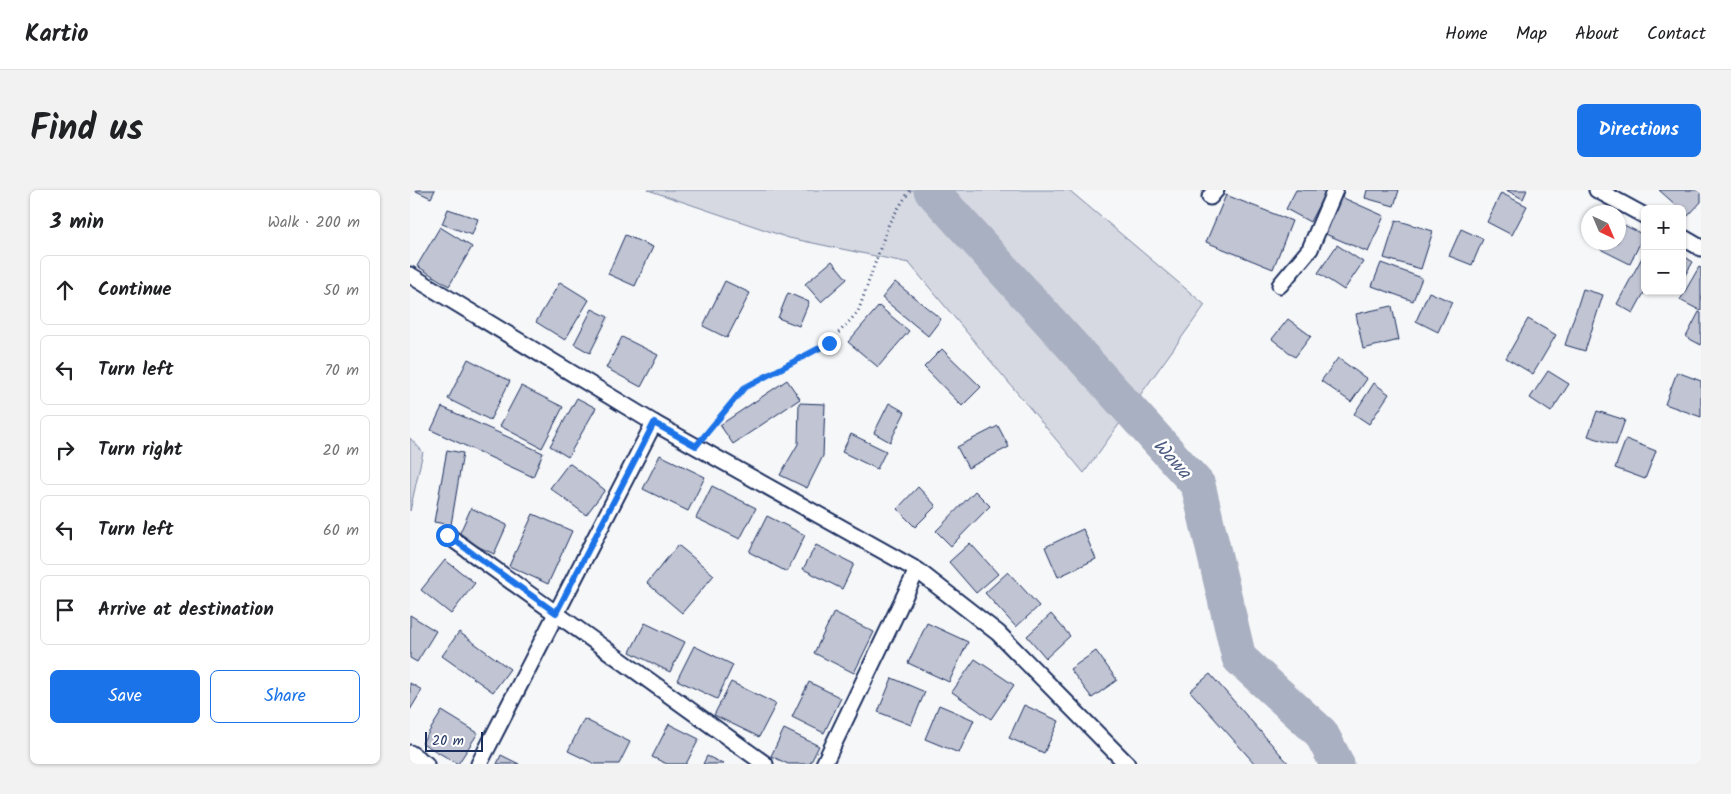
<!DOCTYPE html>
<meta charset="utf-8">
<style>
:root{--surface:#fff;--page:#f2f2f2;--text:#202124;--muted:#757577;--line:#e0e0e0;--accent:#1a73e8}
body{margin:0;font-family:Kalam,sans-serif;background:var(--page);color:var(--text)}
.controls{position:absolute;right:15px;top:15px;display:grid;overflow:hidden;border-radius:8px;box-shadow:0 1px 4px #0004}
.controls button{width:45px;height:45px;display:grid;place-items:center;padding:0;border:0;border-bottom:1px solid var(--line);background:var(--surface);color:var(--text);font:25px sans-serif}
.compass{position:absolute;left:1171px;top:15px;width:45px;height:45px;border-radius:50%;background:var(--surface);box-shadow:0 1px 4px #0004;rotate:136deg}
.scale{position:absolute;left:15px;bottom:12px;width:58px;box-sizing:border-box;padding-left:5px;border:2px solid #1b2f5e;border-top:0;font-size:14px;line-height:18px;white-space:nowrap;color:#1b2f5e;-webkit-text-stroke:4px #fff;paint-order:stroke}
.stop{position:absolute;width:15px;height:15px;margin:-11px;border:4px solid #1a73e8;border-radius:50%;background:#fff}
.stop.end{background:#1a73e8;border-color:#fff;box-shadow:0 1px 5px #0008}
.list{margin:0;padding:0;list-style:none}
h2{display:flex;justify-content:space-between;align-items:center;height:65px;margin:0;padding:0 20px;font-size:21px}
h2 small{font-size:16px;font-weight:400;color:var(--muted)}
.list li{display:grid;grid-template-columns:32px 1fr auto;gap:15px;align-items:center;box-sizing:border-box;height:70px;margin:0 10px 10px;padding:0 10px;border:1px solid var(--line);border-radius:8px}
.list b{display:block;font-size:19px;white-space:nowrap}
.list em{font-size:16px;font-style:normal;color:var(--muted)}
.actions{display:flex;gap:10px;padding:15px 20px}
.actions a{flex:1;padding:11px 0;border:1px solid var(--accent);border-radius:8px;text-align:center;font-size:18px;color:var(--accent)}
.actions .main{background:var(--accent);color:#fff}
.icon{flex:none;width:28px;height:28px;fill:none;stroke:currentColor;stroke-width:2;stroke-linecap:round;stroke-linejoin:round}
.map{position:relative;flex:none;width:1291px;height:574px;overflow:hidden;border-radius:8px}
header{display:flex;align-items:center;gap:30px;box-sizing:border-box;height:70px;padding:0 25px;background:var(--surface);border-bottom:1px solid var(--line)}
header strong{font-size:24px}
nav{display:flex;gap:28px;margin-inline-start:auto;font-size:18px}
.intro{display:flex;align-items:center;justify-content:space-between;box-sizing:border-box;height:120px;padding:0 30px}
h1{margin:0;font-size:35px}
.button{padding:12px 22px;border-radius:8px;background:var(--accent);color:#fff;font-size:18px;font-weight:700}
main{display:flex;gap:30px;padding:0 30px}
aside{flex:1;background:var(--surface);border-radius:8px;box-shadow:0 1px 4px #0004}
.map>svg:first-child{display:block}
.green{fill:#d6d9e2;stroke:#7884a0}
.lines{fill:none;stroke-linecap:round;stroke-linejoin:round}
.river{stroke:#a9b0c1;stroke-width:35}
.building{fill:#c0c4d3;stroke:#1b2f5e}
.minor-casing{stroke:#1b2f5e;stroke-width:19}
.path{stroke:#1b2f5e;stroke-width:3;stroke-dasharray:1 4;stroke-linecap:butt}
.minor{stroke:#fff;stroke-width:15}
.route{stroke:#1a73e8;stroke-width:6}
.labels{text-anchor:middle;stroke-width:5;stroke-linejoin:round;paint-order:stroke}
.water-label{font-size:19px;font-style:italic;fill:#4d5c81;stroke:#fff}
</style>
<header>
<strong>Kartio</strong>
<nav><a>Home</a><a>Map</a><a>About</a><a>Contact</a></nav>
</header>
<div class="intro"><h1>Find us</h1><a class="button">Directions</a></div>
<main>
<aside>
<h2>3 min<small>Walk · 200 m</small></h2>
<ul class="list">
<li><svg class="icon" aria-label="ahead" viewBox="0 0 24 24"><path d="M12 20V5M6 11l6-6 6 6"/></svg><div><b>Continue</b></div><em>50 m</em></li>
<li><svg class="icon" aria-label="left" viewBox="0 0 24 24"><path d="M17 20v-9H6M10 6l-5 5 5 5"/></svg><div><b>Turn left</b></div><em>70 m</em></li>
<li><svg class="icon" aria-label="right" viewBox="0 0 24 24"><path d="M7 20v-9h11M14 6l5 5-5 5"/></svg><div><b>Turn right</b></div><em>20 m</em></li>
<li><svg class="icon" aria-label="left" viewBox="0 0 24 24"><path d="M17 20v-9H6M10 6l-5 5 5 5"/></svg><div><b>Turn left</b></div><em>60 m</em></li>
<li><svg class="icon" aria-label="arrive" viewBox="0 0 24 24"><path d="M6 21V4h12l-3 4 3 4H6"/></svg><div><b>Arrive at destination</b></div></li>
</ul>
<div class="actions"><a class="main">Save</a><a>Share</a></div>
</aside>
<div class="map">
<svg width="1291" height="574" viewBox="0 0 1291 574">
<rect width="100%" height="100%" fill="#f6f7f9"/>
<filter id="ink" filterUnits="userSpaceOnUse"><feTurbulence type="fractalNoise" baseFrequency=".02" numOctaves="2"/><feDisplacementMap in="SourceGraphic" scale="10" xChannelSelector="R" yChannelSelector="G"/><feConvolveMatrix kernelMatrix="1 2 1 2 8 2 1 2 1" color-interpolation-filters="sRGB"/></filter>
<g filter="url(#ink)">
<!-- green -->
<g class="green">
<polygon points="238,0 659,0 795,115 674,283 499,73 379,48"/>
<polygon points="0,248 13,262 0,321"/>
</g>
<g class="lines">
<!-- river -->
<polyline class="river" points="521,0 788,295 829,468 911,543 927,574"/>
</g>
<!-- building -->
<g class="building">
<polygon points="4,0 25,0 21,8"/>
<polygon points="886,0 910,0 915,3 900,32 876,19"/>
<polygon points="957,0 989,0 984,16 955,8"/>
<polygon points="1096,0 1117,0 1113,9"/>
<polygon points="1249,0 1291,0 1291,12 1278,26"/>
<polygon points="1091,3 1117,16 1102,45 1077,32"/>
<polygon points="816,5 882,31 863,79 796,52"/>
<polygon points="929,6 974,26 958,62 913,43"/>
<polygon points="38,19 68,29 62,45 32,34"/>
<polygon points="986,30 1023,41 1011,79 974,68"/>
<polygon points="1208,32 1234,45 1220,74 1190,59 1193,52 1208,52"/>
<polygon points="30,37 62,57 39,96 7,76"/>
<polygon points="1051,39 1073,49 1062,75 1039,66"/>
<polygon points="215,45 243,57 225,96 198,84"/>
<polygon points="927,55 953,72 934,100 908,83"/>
<polygon points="1235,62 1235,101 1223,123 1207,114"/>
<polygon points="1272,65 1283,72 1272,90"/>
<polygon points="422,71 437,89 411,112 395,94"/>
<polygon points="971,73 1012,88 1003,111 962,96"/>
<polygon points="1289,77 1291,78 1291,121 1270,110"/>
<polygon points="315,91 340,103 317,148 293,136"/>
<polygon points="150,92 179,110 155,150 126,132"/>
<polygon points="485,92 531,129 518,146 472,108"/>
<polygon points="1173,99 1193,105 1175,161 1155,155"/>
<polygon points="1019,102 1042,112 1028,142 1006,131"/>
<polygon points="378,103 399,112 389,136 368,128"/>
<polygon points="469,116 499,141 468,177 438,152"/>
<polygon points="982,116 989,150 953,159 946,124"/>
<polygon points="182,119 198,127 180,163 164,154"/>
<polygon points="1289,122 1291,123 1291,155 1276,147"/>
<polygon points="878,129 901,146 885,167 862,149"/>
<polygon points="1118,129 1146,145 1123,184 1096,168"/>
<polygon points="212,147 248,165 231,197 196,178"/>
<polygon points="532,159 571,197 552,216 514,177"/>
<polygon points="928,168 957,189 941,212 911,191"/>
<polygon points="58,169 100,191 80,230 38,209"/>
<polygon points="1138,181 1159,194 1141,222 1120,208"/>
<polygon points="1267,182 1291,191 1291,227 1255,214"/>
<polygon points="377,190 390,209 323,254 310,235"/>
<polygon points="964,193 979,204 959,234 944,224"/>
<polygon points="111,196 153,217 132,258 90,236"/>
<polygon points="167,208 186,218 158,267 140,256"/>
<polygon points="389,213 415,214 413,266 397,298 370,285 388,254"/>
<polygon points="479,213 495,222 480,252 464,243"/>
<polygon points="32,217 133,263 123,287 21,240"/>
<polygon points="1187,221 1215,230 1206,255 1178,246"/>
<polygon points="588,236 599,257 558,278 547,257"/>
<polygon points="441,244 476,261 467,279 432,262"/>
<polygon points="1216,249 1246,261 1235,289 1205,278"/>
<polygon points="37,260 53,263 41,335 24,332"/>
<polygon points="250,265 295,287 278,321 233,299"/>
<polygon points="159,273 195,300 176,325 140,298"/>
<polygon points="302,296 346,318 330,349 286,328"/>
<polygon points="508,297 526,316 505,337 487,319"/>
<polygon points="565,301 580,316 541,356 526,341"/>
<polygon points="61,318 97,335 84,364 48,347"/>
<polygon points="123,324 162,341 138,394 99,376"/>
<polygon points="357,326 395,345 377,382 339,362"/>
<polygon points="673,339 686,369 648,387 635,357"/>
<polygon points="560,353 588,384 566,403 539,372"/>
<polygon points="268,355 304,385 272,423 237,393"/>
<polygon points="406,355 444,374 432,399 393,379"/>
<polygon points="35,370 65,393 41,424 11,400"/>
<polygon points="598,382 629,416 606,437 575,403"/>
<polygon points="424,422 464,442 444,483 404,463"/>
<polygon points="641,424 660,446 636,468 617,446"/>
<polygon points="0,425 26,441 7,472 0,468"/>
<polygon points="235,433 275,452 260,482 220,462"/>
<polygon points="517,433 558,452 539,492 498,473"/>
<polygon points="49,442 100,479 83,502 32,466"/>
<polygon points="284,456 323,475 307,509 267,490"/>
<polygon points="686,461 707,490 682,508 660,479"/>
<polygon points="565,469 604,495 581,529 542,502"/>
<polygon points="800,484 879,574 845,574 780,501"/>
<polygon points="482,488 515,502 501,535 468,522"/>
<polygon points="321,492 366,514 349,547 304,525"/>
<polygon points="399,492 431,508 414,543 382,527"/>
<polygon points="0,493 12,500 0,520"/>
<polygon points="529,515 564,530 549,563 515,549"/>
<polygon points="614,515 649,531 634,563 599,548"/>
<polygon points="32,521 68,543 48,574 12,553"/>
<polygon points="174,529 220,552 209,574 185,574 158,561"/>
<polygon points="259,534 289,549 276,574 257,574 242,567"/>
<polygon points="374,539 409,556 400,574 378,574 361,566"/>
<polygon points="91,565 109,574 87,574"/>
<polygon points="297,566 314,574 293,574"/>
</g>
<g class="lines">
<!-- minor casing -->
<g class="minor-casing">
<g id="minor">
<polyline points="1187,0 1235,26"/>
<polyline points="800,7 806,0"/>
<polyline points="1272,47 1291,58"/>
<polyline points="0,85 244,233 507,380 588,443 717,574"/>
<polyline points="870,95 900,59 925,0"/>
<polyline points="37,345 355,574"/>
<polyline points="0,563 16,574"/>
<polyline points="69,574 244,233"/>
<polyline points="414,574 507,380"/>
</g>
</g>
<!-- path -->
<polyline class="path" points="296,244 333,198 419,153 448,122 479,33 500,0"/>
<!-- minor -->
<use href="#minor" class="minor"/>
</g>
</g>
<g class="lines" filter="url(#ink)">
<!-- route -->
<polyline class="route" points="37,345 146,423 244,233 286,256 334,198 419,153"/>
</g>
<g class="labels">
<!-- water labels -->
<g class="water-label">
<text transform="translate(763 268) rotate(48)" y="7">Wawa</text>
</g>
</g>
</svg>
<div class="controls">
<button>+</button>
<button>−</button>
</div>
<svg class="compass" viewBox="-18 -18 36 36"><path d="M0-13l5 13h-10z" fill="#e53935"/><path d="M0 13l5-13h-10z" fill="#757577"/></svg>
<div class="scale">20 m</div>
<div class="stop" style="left:37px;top:345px"></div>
<div class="stop end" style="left:419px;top:153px"></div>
</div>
</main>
